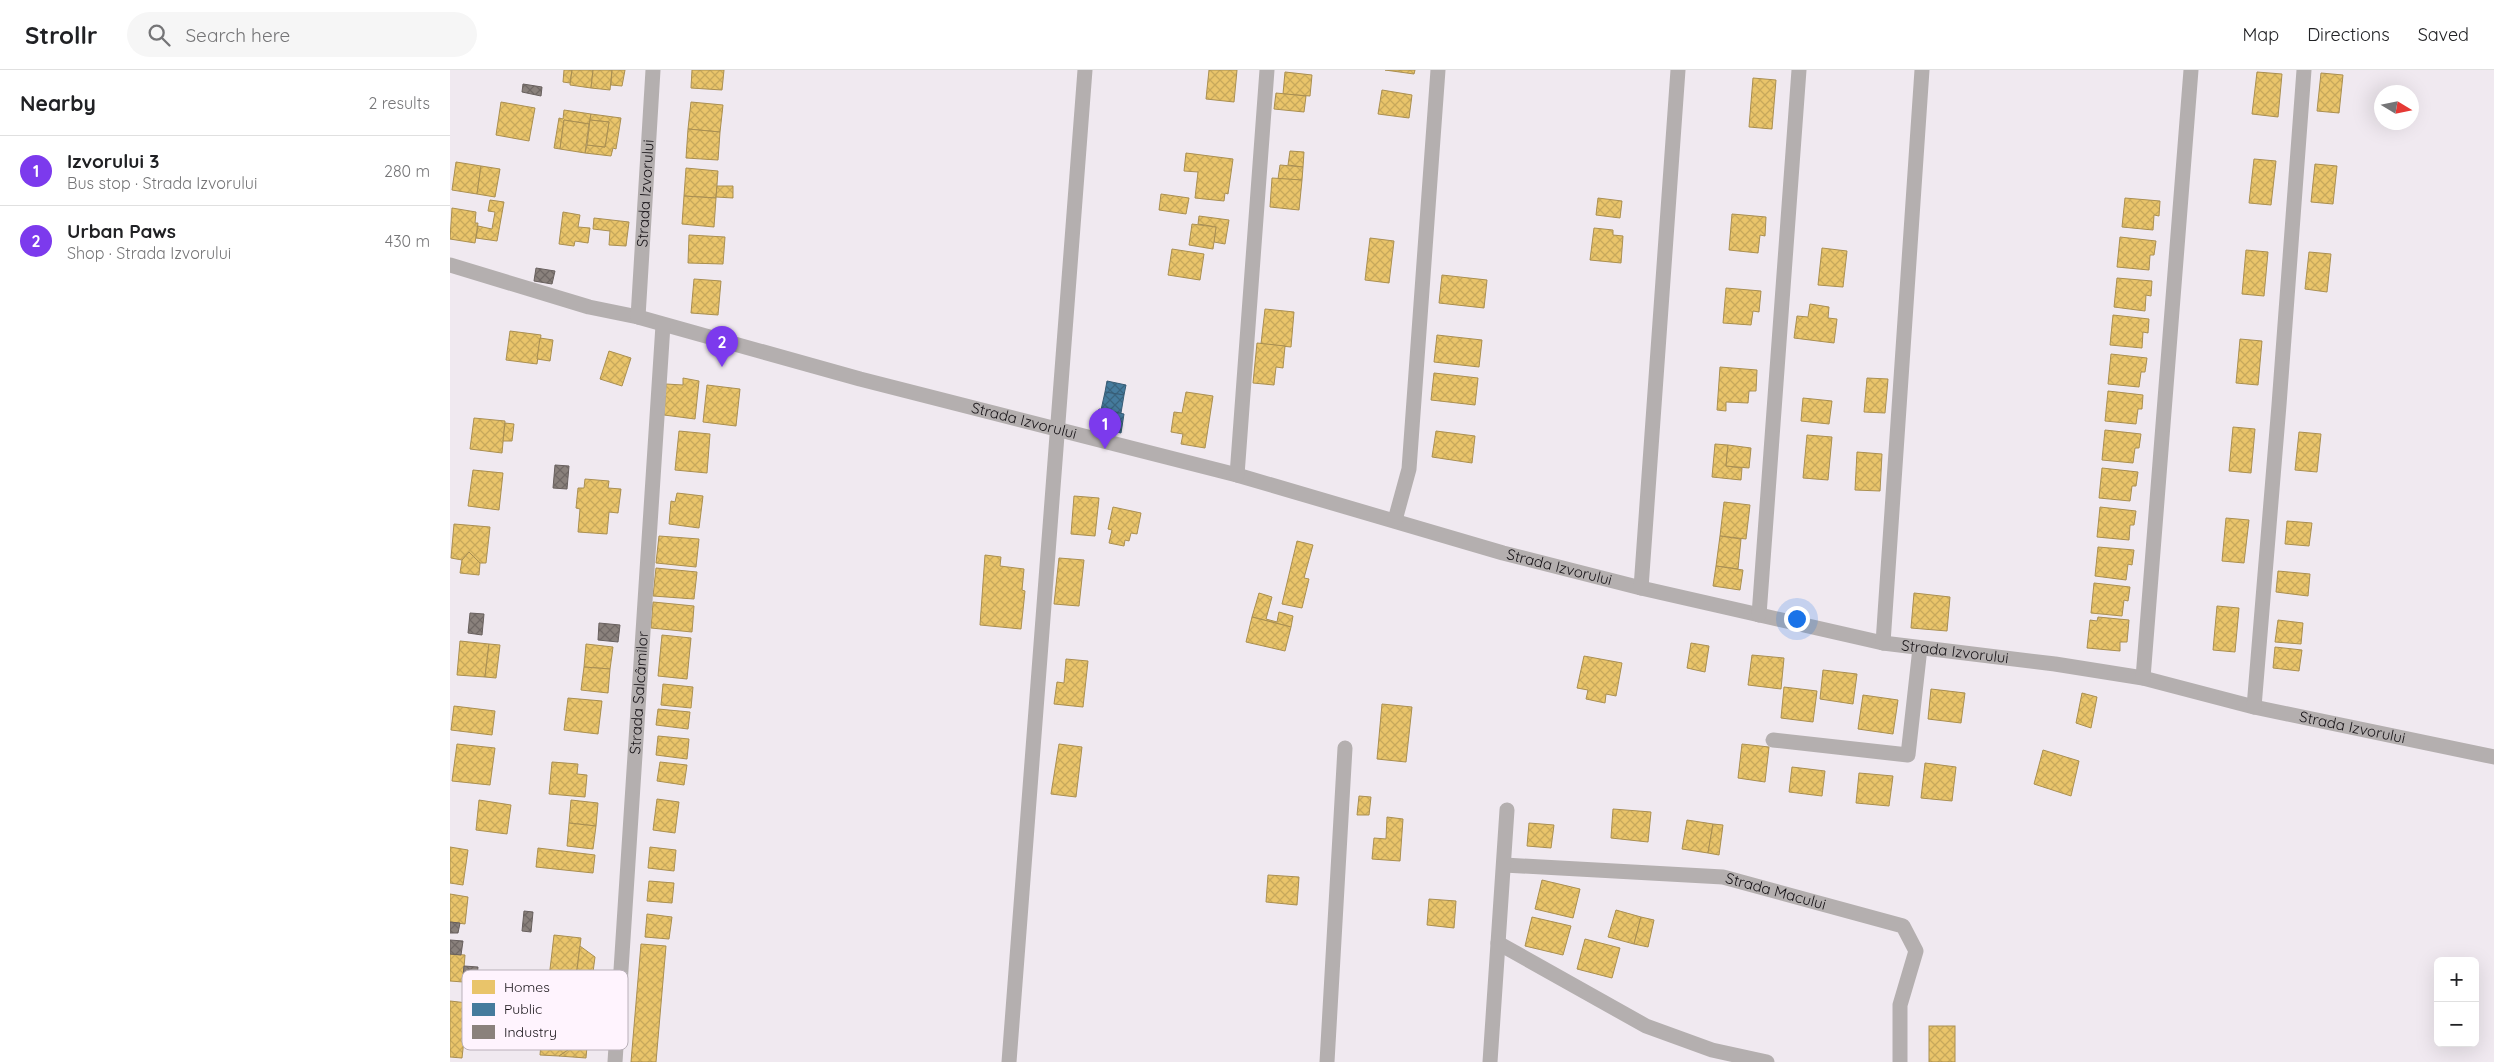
<!DOCTYPE html>
<meta charset="utf-8">
<style>
:root{--surface:#fff;--page:#f6f6f6;--text:#202124;--muted:#757577;--line:#e0e0e0;--accent:#7c3aed}
body{margin:0;font-family:Quicksand,sans-serif;background:var(--page);color:var(--text)}
.controls{position:absolute;right:15px;bottom:15px;display:grid;overflow:hidden;border-radius:8px;box-shadow:0 5px 20px #0002}
.controls button{width:45px;height:45px;display:grid;place-items:center;padding:0;border:0;border-bottom:1px solid var(--line);background:var(--surface);color:var(--text);font:25px sans-serif}
.compass{position:absolute;left:1924px;top:15px;width:45px;height:45px;border-radius:50%;background:var(--surface);box-shadow:0 5px 20px #0002;rotate:100deg}
.you{position:absolute;left:1346px;top:548px;width:18px;height:18px;margin:-12px;border:4px solid #fff;border-radius:50%;background:#1a73e8;box-shadow:0 0 0 8px #1a73e833}
.badge{display:grid;place-items:center;width:32px;height:32px;border-radius:50%;background:var(--accent);color:#fff;font-size:16px;font-weight:700}
.pin{position:absolute;translate:-50% -41px;filter:drop-shadow(0 1px 2px #0008)}
.pin::after{content:'';position:absolute;top:26px;width:18px;height:15px;background:inherit;clip-path:polygon(0 0,100% 0,50% 100%)}
.list{margin:0;padding:0;list-style:none}
h2{display:flex;justify-content:space-between;align-items:center;height:65px;margin:0;padding:0 20px;font-size:21px}
h2 small{font-size:16px;font-weight:400;color:var(--muted)}
.list li{display:grid;grid-template-columns:32px 1fr auto;gap:15px;align-items:center;box-sizing:border-box;height:70px;padding:0 20px;border-top:1px solid var(--line)}
.list b{display:block;font-size:19px;white-space:nowrap}
.list p{margin:0;font-size:16px;white-space:nowrap;color:var(--muted)}
.list em{font-size:16px;font-style:normal;color:var(--muted)}
.icon{flex:none;width:28px;height:28px;fill:none;stroke:currentColor;stroke-width:2;stroke-linecap:round;stroke-linejoin:round}
.map{position:relative;flex:none;width:2044px;height:992px;overflow:hidden}
header{display:flex;align-items:center;gap:30px;box-sizing:border-box;height:70px;padding:0 25px;background:var(--surface);border-bottom:1px solid var(--line)}
header strong{font-size:24px}
nav{display:flex;gap:28px;margin-inline-start:auto;font-size:18px}
.search{width:350px;height:45px;background:var(--page);display:flex;align-items:center;gap:12px;box-sizing:border-box;padding:0 18px;border-radius:28px;color:var(--muted);font-size:19px}
main{display:flex}
aside{flex:1;background:var(--surface)}
.map>svg:first-child{display:block}
.homes{fill:url(#homes-cross-hatch);stroke:#aa8f51}
.public{fill:url(#public-cross-hatch);stroke:#375c75}
.industry{fill:url(#industry-cross-hatch);stroke:#68605e}
.lines{fill:none;stroke-linecap:round;stroke-linejoin:round}
.street{stroke:#b4afaf;stroke-width:15}
.labels{text-anchor:middle;stroke-width:5;stroke-linejoin:round;paint-order:stroke}
.street-label{font-size:15px;fill:#171317;stroke:#fff4fe}
.key{fill:#fff4fe;stroke:#b9b0b9;stroke-width:1}
.key-label{font-size:14px;fill:#171317}
</style>
<header>
<strong>Strollr</strong>
<div class="search"><svg class="icon" aria-label="search" viewBox="0 0 24 24"><circle cx="10" cy="10" r="6"/><path d="M15 15l6 6"/></svg>Search here</div>
<nav><a>Map</a><a>Directions</a><a>Saved</a></nav>
</header>
<main>
<aside>
<h2>Nearby<small>2 results</small></h2>
<ul class="list">
<li><span class="badge">1</span><div><b>Izvorului 3</b><p>Bus stop · Strada Izvorului</p></div><em>280 m</em></li>
<li><span class="badge">2</span><div><b>Urban Paws</b><p>Shop · Strada Izvorului</p></div><em>430 m</em></li>
</ul>
</aside>
<div class="map">
<svg width="2044" height="992" viewBox="0 0 2044 992">
<defs>
<pattern id="homes-cross-hatch" width="8" height="8" patternUnits="userSpaceOnUse" patternTransform="scale(1.25)"><rect width="8" height="8" fill="#e9c46a"/><path d="M0 0l8 8M0 8l8-8" fill="none" stroke="#c7a85b"/></pattern>
<pattern id="public-cross-hatch" width="8" height="8" patternUnits="userSpaceOnUse" patternTransform="scale(1.25)"><rect width="8" height="8" fill="#457b9d"/><path d="M0 0l8 8M0 8l8-8" fill="none" stroke="#39647f"/></pattern>
<pattern id="industry-cross-hatch" width="8" height="8" patternUnits="userSpaceOnUse" patternTransform="scale(1.25)"><rect width="8" height="8" fill="#8a817c"/><path d="M0 0l8 8M0 8l8-8" fill="none" stroke="#706865"/></pattern>
</defs>
<rect width="100%" height="100%" fill="#f0e9f0"/>
<!-- homes -->
<g class="homes">
<polygon points="114,0 122,0 120,13 113,12"/>
<polygon points="122,0 143,0 141,18 120,15"/>
<polygon points="143,0 162,0 160,20 141,18"/>
<polygon points="162,0 175,0 172,16 161,15"/>
<polygon points="242,0 274,0 272,20 241,18"/>
<polygon points="759,0 787,0 784,32 756,29"/>
<polygon points="935,0 965,0 964,4"/>
<polygon points="835,2 862,5 860,26 833,24"/>
<polygon points="1807,2 1832,4 1828,47 1802,44"/>
<polygon points="1871,3 1893,5 1889,43 1867,41"/>
<polygon points="1303,8 1326,10 1322,59 1299,57"/>
<polygon points="932,20 962,25 959,48 928,44"/>
<polygon points="826,23 856,26 854,42 824,39"/>
<polygon points="51,32 85,38 79,71 46,65"/>
<polygon points="241,32 273,35 270,62 238,59"/>
<polygon points="114,40 141,44 139,54 114,50 110,79 104,78 109,48 113,49"/>
<polygon points="141,44 171,48 166,79 163,78 161,86 135,83 137,75 155,77 159,52 140,50"/>
<polygon points="114,50 139,54 135,83 110,79"/>
<polygon points="140,50 159,52 155,77 137,75"/>
<polygon points="238,59 270,62 268,90 236,88"/>
<polygon points="840,81 854,82 853,97 838,95"/>
<polygon points="736,83 783,89 778,124 775,123 774,131 745,128 748,102 734,101"/>
<polygon points="1804,89 1826,91 1821,135 1799,133"/>
<polygon points="6,92 31,96 27,124 2,120"/>
<polygon points="1865,94 1887,96 1883,134 1861,132"/>
<polygon points="830,95 853,97 852,110 828,109"/>
<polygon points="31,96 50,99 45,127 27,124"/>
<polygon points="236,98 268,101 266,128 234,126"/>
<polygon points="822,108 852,110 849,140 820,137"/>
<polygon points="267,116 283,116 283,128 266,127"/>
<polygon points="711,124 739,128 736,144 709,140"/>
<polygon points="234,126 266,128 264,157 232,154"/>
<polygon points="1148,128 1172,131 1170,148 1146,145"/>
<polygon points="1675,128 1710,131 1709,146 1704,145 1703,160 1672,157"/>
<polygon points="40,130 54,132 47,171 26,168 28,156 42,159 45,142 38,141"/>
<polygon points="2,138 26,142 25,153 28,153 25,173 0,169"/>
<polygon points="113,142 130,145 128,157 140,158 138,173 125,171 124,176 109,174"/>
<polygon points="1282,144 1316,147 1315,166 1310,165 1308,183 1279,180"/>
<polygon points="749,146 779,150 775,174 764,172 766,157 748,154"/>
<polygon points="144,148 179,152 176,176 159,175 160,161 143,159"/>
<polygon points="742,154 766,157 763,179 739,175"/>
<polygon points="1144,158 1163,160 1163,165 1173,166 1171,193 1140,190"/>
<polygon points="239,165 275,167 273,194 238,193"/>
<polygon points="1670,167 1706,171 1704,185 1700,185 1699,200 1667,197"/>
<polygon points="920,168 944,171 939,213 915,210"/>
<polygon points="1372,178 1397,181 1393,217 1368,215"/>
<polygon points="722,179 754,184 750,210 718,205"/>
<polygon points="1796,180 1818,182 1814,226 1792,224"/>
<polygon points="1859,182 1881,184 1877,222 1855,219"/>
<polygon points="992,205 1037,210 1034,238 989,233"/>
<polygon points="1667,208 1702,211 1701,226 1696,225 1695,241 1664,237"/>
<polygon points="244,209 271,211 268,245 241,243"/>
<polygon points="1276,218 1311,221 1309,242 1303,241 1301,255 1273,253"/>
<polygon points="1360,234 1379,237 1378,248 1387,249 1384,273 1344,268 1347,246 1358,247"/>
<polygon points="815,239 844,242 841,277 811,274"/>
<polygon points="1663,245 1699,249 1698,263 1693,262 1692,278 1660,275"/>
<polygon points="60,261 91,265 87,294 56,290"/>
<polygon points="987,265 1032,270 1029,297 984,292"/>
<polygon points="90,268 103,270 100,291 87,289"/>
<polygon points="1790,269 1812,271 1808,315 1786,313"/>
<polygon points="807,273 835,276 833,298 826,297 824,315 803,313"/>
<polygon points="159,281 181,288 172,316 150,309"/>
<polygon points="1661,284 1697,288 1695,302 1691,302 1689,317 1658,314"/>
<polygon points="1270,297 1307,300 1306,321 1299,321 1298,333 1276,332 1276,341 1267,340"/>
<polygon points="984,303 1028,308 1025,335 981,330"/>
<polygon points="233,308 249,311 245,349 214,345 216,314 233,315"/>
<polygon points="1417,308 1438,309 1435,343 1414,342"/>
<polygon points="257,315 290,319 286,356 253,352"/>
<polygon points="1658,321 1693,325 1692,339 1688,339 1686,354 1655,351"/>
<polygon points="736,322 763,326 755,378 731,374 733,364 721,362 724,342 732,343"/>
<polygon points="1353,328 1382,331 1379,354 1351,351"/>
<polygon points="24,348 55,351 52,383 20,379"/>
<polygon points="55,353 64,354 62,371 53,371"/>
<polygon points="1783,357 1805,359 1801,403 1779,401"/>
<polygon points="1655,360 1691,364 1689,378 1685,378 1683,393 1652,390"/>
<polygon points="229,361 260,364 257,403 225,400"/>
<polygon points="986,361 1025,366 1022,393 982,387"/>
<polygon points="1849,362 1871,364 1867,402 1845,400"/>
<polygon points="1357,365 1382,367 1378,410 1353,408"/>
<polygon points="1265,374 1278,375 1276,396 1292,398 1291,410 1262,407"/>
<polygon points="1278,375 1301,378 1299,398 1276,396"/>
<polygon points="1407,382 1432,384 1430,421 1405,420"/>
<polygon points="1652,398 1688,402 1686,416 1682,416 1680,431 1649,428"/>
<polygon points="23,400 53,403 49,440 18,436"/>
<polygon points="135,409 159,411 158,418 171,419 168,443 159,442 157,464 128,462 130,439 126,438 128,418 134,418"/>
<polygon points="227,423 253,426 249,458 219,454 221,431 225,432"/>
<polygon points="624,426 649,428 645,466 621,464"/>
<polygon points="1274,432 1300,435 1296,469 1270,466"/>
<polygon points="663,437 691,443 687,464 681,463 679,471 675,470 674,476 659,473 662,460 658,459"/>
<polygon points="1650,437 1686,441 1684,455 1680,455 1679,470 1647,467"/>
<polygon points="1776,448 1799,450 1794,493 1772,491"/>
<polygon points="1837,451 1862,453 1859,476 1835,474"/>
<polygon points="4,454 40,457 36,493 30,493 19,482 12,490 1,488"/>
<polygon points="209,466 249,469 246,497 206,493"/>
<polygon points="1270,466 1291,469 1288,499 1266,496"/>
<polygon points="847,471 863,475 854,508 859,509 852,538 832,534"/>
<polygon points="1648,477 1684,480 1682,495 1678,494 1676,510 1645,506"/>
<polygon points="19,482 30,493 29,505 10,503 12,490"/>
<polygon points="535,485 551,487 550,496 574,499 572,520 575,521 571,559 530,555"/>
<polygon points="609,488 634,490 629,536 604,534"/>
<polygon points="1266,496 1293,500 1290,520 1263,516"/>
<polygon points="206,498 247,502 244,529 203,526"/>
<polygon points="1828,501 1860,504 1858,526 1826,522"/>
<polygon points="1644,513 1680,517 1678,531 1674,530 1672,546 1641,543"/>
<polygon points="809,523 822,527 816,549 827,552 829,542 843,546 841,557 802,547"/>
<polygon points="1464,523 1500,527 1497,561 1461,558"/>
<polygon points="203,532 244,536 242,562 201,558"/>
<polygon points="1767,536 1789,538 1785,582 1763,580"/>
<polygon points="802,547 841,557 835,581 796,572"/>
<polygon points="1648,547 1679,550 1677,572 1670,572 1670,581 1637,578 1640,550 1647,551"/>
<polygon points="1828,550 1853,553 1851,574 1825,572"/>
<polygon points="212,565 241,568 237,609 208,606"/>
<polygon points="10,571 39,574 35,607 7,605"/>
<polygon points="1241,573 1259,576 1255,602 1237,598"/>
<polygon points="39,574 50,575 46,608 35,607"/>
<polygon points="136,574 163,577 160,599 134,597"/>
<polygon points="1825,577 1852,580 1849,601 1823,598"/>
<polygon points="1302,585 1334,588 1331,619 1298,615"/>
<polygon points="1134,586 1172,593 1166,626 1156,624 1155,633 1136,629 1138,620 1127,618"/>
<polygon points="616,589 638,591 633,637 604,634 607,612 614,613"/>
<polygon points="134,597 160,599 158,623 131,620"/>
<polygon points="1373,600 1407,604 1403,634 1370,629"/>
<polygon points="213,614 243,617 241,638 211,635"/>
<polygon points="1334,617 1367,621 1363,652 1331,648"/>
<polygon points="1481,619 1515,623 1511,653 1478,649"/>
<polygon points="1632,623 1647,627 1641,658 1626,653"/>
<polygon points="1413,625 1448,630 1443,664 1408,659"/>
<polygon points="118,628 152,631 148,664 114,660"/>
<polygon points="932,634 962,637 956,692 927,689"/>
<polygon points="4,636 45,641 42,665 1,660"/>
<polygon points="208,639 240,642 238,659 206,655"/>
<polygon points="208,666 239,669 237,689 206,685"/>
<polygon points="7,674 45,678 40,715 2,711"/>
<polygon points="609,674 632,677 626,727 601,724"/>
<polygon points="1292,674 1319,677 1315,712 1288,708"/>
<polygon points="1593,680 1629,691 1621,726 1584,714"/>
<polygon points="102,692 128,694 127,704 137,705 135,727 99,724"/>
<polygon points="210,692 237,695 234,715 207,711"/>
<polygon points="1475,693 1506,697 1502,731 1471,728"/>
<polygon points="1342,697 1375,701 1372,726 1339,722"/>
<polygon points="1409,703 1443,706 1439,736 1406,733"/>
<polygon points="909,726 921,727 919,745 907,745"/>
<polygon points="207,729 229,732 225,763 203,760"/>
<polygon points="29,730 61,735 57,764 26,760"/>
<polygon points="121,730 148,733 146,756 119,753"/>
<polygon points="1163,739 1201,742 1198,772 1161,768"/>
<polygon points="937,747 953,749 950,791 922,789 924,768 936,769"/>
<polygon points="1237,750 1263,754 1258,783 1232,779"/>
<polygon points="119,753 146,756 143,779 117,776"/>
<polygon points="1079,753 1104,755 1101,778 1077,776"/>
<polygon points="1263,754 1273,755 1269,785 1258,783"/>
<polygon points="0,777 18,780 13,815 0,813"/>
<polygon points="200,777 226,780 224,801 198,798"/>
<polygon points="88,778 145,785 143,803 86,797"/>
<polygon points="818,805 849,807 847,835 816,832"/>
<polygon points="1092,810 1130,819 1123,848 1085,839"/>
<polygon points="199,811 224,813 222,833 197,831"/>
<polygon points="0,824 18,827 15,854 0,852"/>
<polygon points="979,829 1006,831 1004,858 977,855"/>
<polygon points="1166,840 1191,847 1184,874 1158,867"/>
<polygon points="197,844 222,847 219,869 195,867"/>
<polygon points="1082,847 1121,856 1113,885 1075,876"/>
<polygon points="1191,847 1204,850 1198,877 1184,874"/>
<polygon points="104,865 131,868 127,900 110,910 99,908"/>
<polygon points="1135,869 1170,878 1162,908 1127,899"/>
<polygon points="191,874 216,876 206,992 181,992"/>
<polygon points="130,876 145,887 142,910 115,907 127,900"/>
<polygon points="0,884 15,885 13,912 0,911"/>
<polygon points="0,931 18,933 12,988 0,987"/>
<polygon points="94,940 125,944 121,978 109,986 90,985"/>
<polygon points="124,955 138,965 136,988 109,986 121,978"/>
<rect x="1479" y="956" width="26" height="36"/>
</g>
<!-- public -->
<g class="public">
<polygon points="657,311 676,315 674,325 655,322"/>
<polygon points="655,322 674,325 671,343 651,340"/>
<polygon points="649,339 674,344 671,363 645,357"/>
</g>
<!-- industry -->
<g class="industry">
<polygon points="73,14 92,17 91,26 72,22"/>
<polygon points="86,198 105,201 102,214 84,211"/>
<polygon points="105,395 119,396 117,419 103,418"/>
<polygon points="20,543 34,544 32,565 18,563"/>
<polygon points="149,553 170,555 168,572 148,570"/>
<polygon points="74,841 83,842 81,862 72,861"/>
<polygon points="0,852 10,853 8,863 0,863"/>
<polygon points="0,870 13,871 11,885 0,884"/>
<polygon points="14,896 28,897 27,908 13,907"/>
</g>
<g class="lines">
<!-- street -->
<g class="street">
<path id="s1" d="M0,195L139,237L188,247L410,309L787,405L1053,483L1191,518L1433,573L1605,594L1693,608L1804,637L2044,687"/>
<path id="s2" d="M188,247L203,0"/>
<polyline points="787,405 817,0"/>
<polyline points="945,450 959,399 988,0"/>
<polyline points="1191,518 1228,0"/>
<polyline points="1309,545 1349,0"/>
<polyline points="1433,573 1472,0"/>
<polyline points="1693,608 1741,0"/>
<polyline points="1804,637 1829,335 1854,0"/>
<polyline points="1323,670 1458,685 1470,578"/>
<path id="s3" d="M1054,795L1273,807L1453,856L1466,881L1450,935V992"/>
<polyline points="1048,873 1196,956 1262,980 1317,992"/>
<path id="s4" d="M165,992L213,255"/>
<polyline points="559,992 635,0"/>
<polyline points="877,992 895,678"/>
<polyline points="1040,992 1057,740"/>
</g>
</g>
<g class="labels">
<!-- street labels -->
<g class="street-label">
<text dy="5" stroke="none"><textPath href="#s2" startOffset="124">Strada Izvorului</textPath></text>
<text dy="5" stroke="none"><textPath href="#s1" startOffset="595">Strada Izvorului</textPath></text>
<text dy="5" stroke="none"><textPath href="#s1" startOffset="1150">Strada Izvorului</textPath></text>
<text dy="5" stroke="none"><textPath href="#s1" startOffset="1555">Strada Izvorului</textPath></text>
<text dy="5" stroke="none"><textPath href="#s4" startOffset="370">Strada Salcâmilor</textPath></text>
<text dy="5" stroke="none"><textPath href="#s1" startOffset="1960">Strada Izvorului</textPath></text>
<text dy="5" stroke="none"><textPath href="#s3" startOffset="274">Strada Macului</textPath></text>
</g>
</g>
<!-- legend -->
<rect x="12" y="900" width="166" height="80" rx="8" class="key"/>
<rect x="22" y="910" width="23" height="14" fill="#e9c46a"/>
<rect x="22" y="933" width="23" height="13" fill="#457b9d"/>
<rect x="22" y="955" width="23" height="14" fill="#8a817c"/>
<g class="key-label">
<text x="54" y="922">Homes</text>
<text x="54" y="944">Public</text>
<text x="54" y="967">Industry</text>
</g>
</svg>
<div class="controls">
<button>+</button>
<button>−</button>
</div>
<svg class="compass" viewBox="-18 -18 36 36"><path d="M0-13l5 13h-10z" fill="#e53935"/><path d="M0 13l5-13h-10z" fill="#757577"/></svg>
<div class="you"></div>
<div class="pin badge" style="left:655px;top:379px">1</div>
<div class="pin badge" style="left:272px;top:297px">2</div>
</div>
</main>
